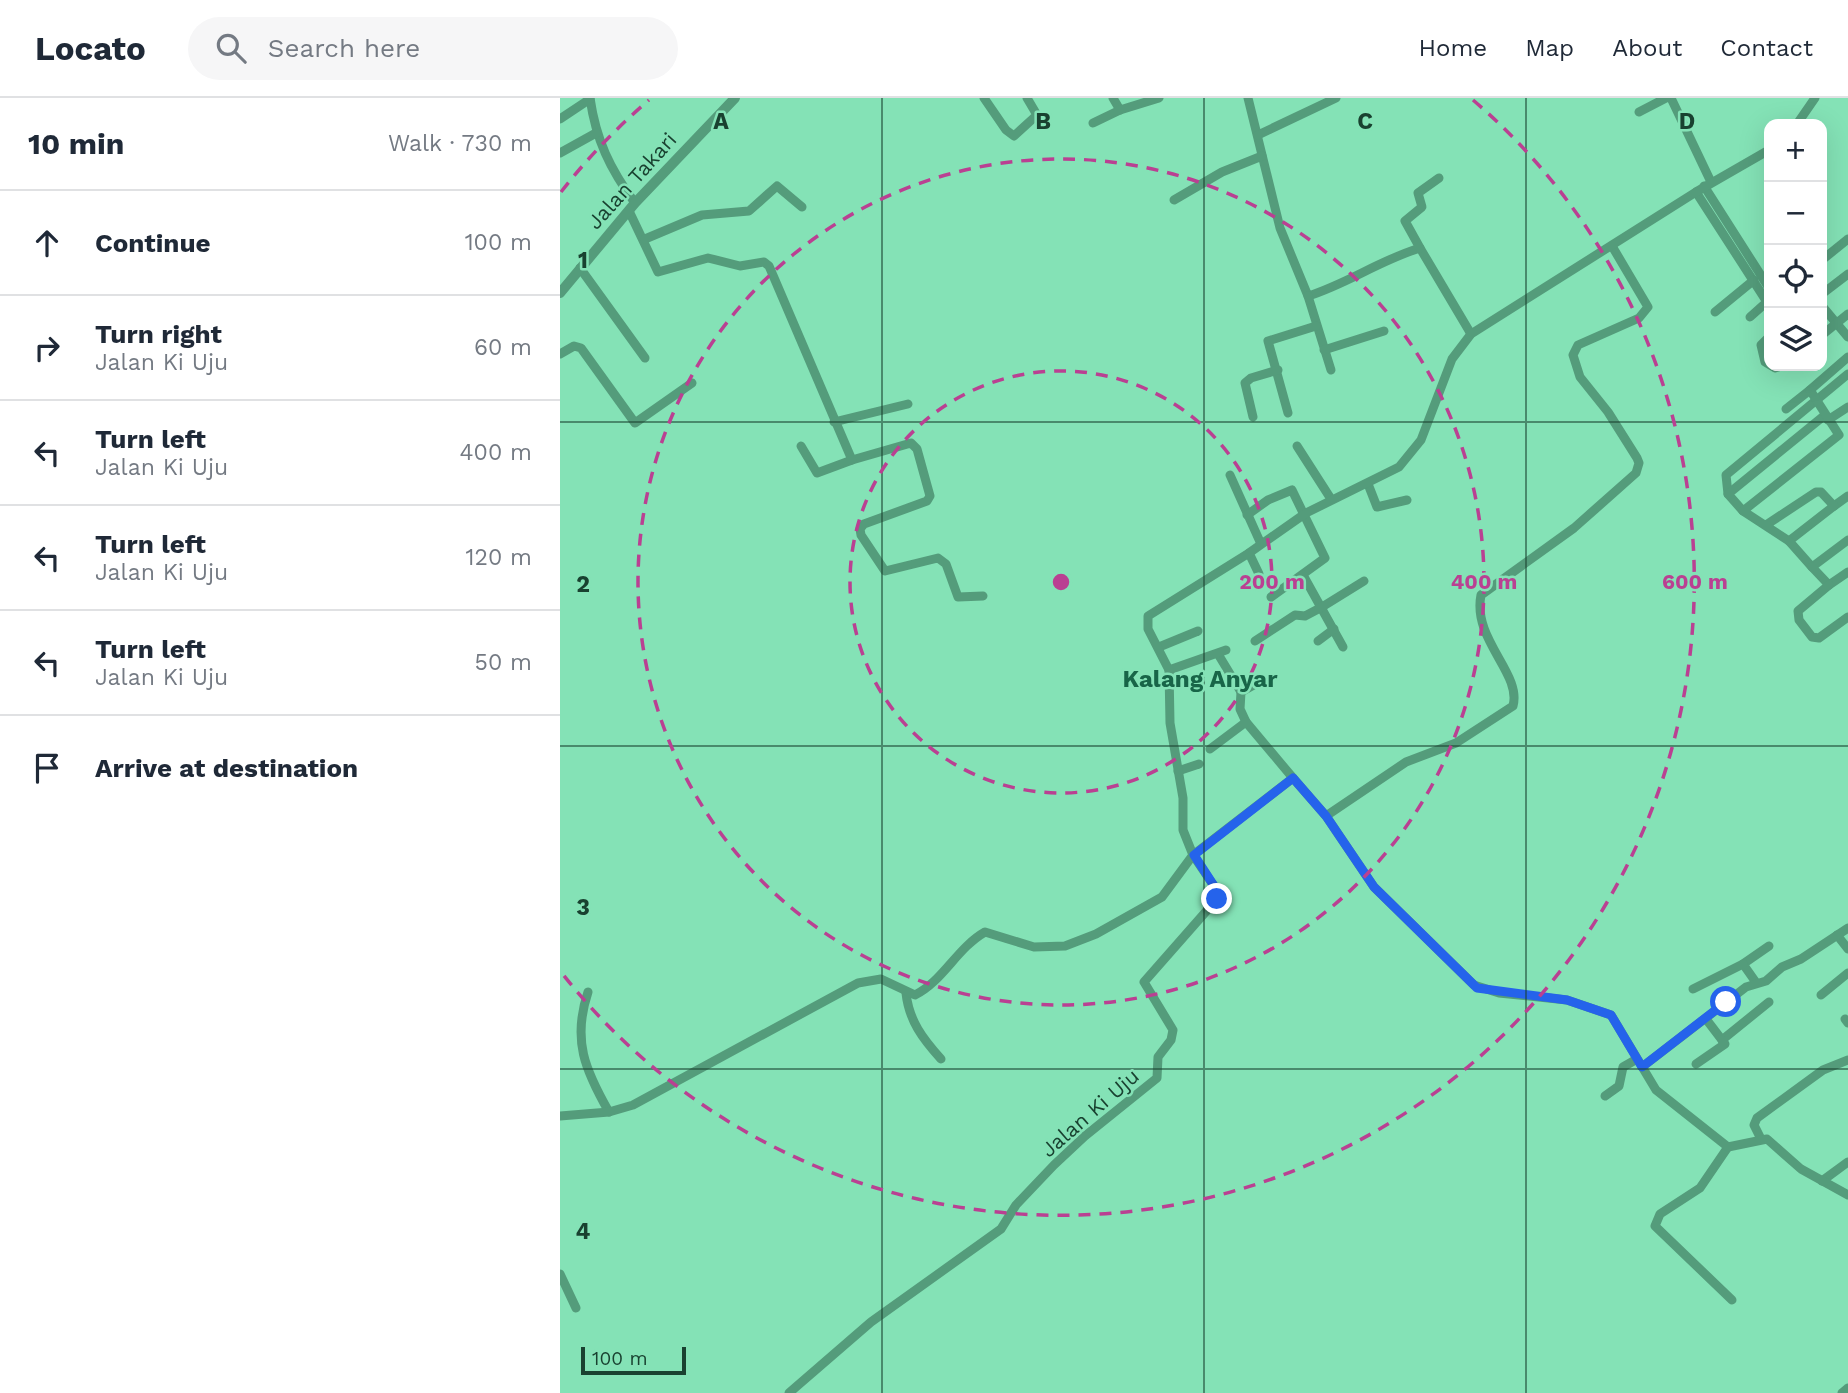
<!DOCTYPE html>
<meta charset="utf-8">
<style>
:root{--surface:#fff;--page:#f6f6f7;--text:#1f2937;--muted:#747a83;--line:#e0e1e3}
body{margin:0;font-family:"Work Sans",sans-serif;background:var(--page);color:var(--text)}
.controls{position:absolute;right:21px;top:21px;display:grid;overflow:hidden;border-radius:14px;box-shadow:0 7px 28px #0002}
.controls button{width:63px;height:63px;display:grid;place-items:center;padding:0;border:0;border-bottom:2px solid var(--line);background:var(--surface);color:var(--text);font:35px sans-serif}
.scale{position:absolute;left:21px;bottom:18px;width:105px;box-sizing:border-box;padding-left:7px;border:4px solid #194130;border-top:0;font-size:19px;line-height:24px;white-space:nowrap;color:#194130;-webkit-text-stroke:5px #84e2b6;paint-order:stroke}
.stop{position:absolute;width:21px;height:21px;margin:-16px;border:5px solid #2563eb;border-radius:50%;background:#fff}
.stop.end{background:#2563eb;border-color:#fff;box-shadow:0 2px 7px #0008}
.list{margin:0;padding:0;list-style:none}
h2{display:flex;justify-content:space-between;align-items:center;height:91px;margin:0;padding:0 28px;font-size:30px}
h2 small{font-size:23px;font-weight:400;color:var(--muted)}
.list li{display:grid;grid-template-columns:46px 1fr auto;gap:21px;align-items:center;box-sizing:border-box;height:105px;padding:0 28px;border-top:2px solid var(--line)}
.list b{display:block;font-size:26px;white-space:nowrap}
.list p{margin:0;font-size:23px;white-space:nowrap;color:var(--muted)}
.list em{font-size:23px;font-style:normal;color:var(--muted)}
.icon{flex:none;width:38px;height:38px;fill:none;stroke:currentColor;stroke-width:2;stroke-linecap:round;stroke-linejoin:round}
.map{position:relative;flex:none;width:1288px;height:1295px;overflow:hidden}
header{display:flex;align-items:center;gap:42px;box-sizing:border-box;height:98px;padding:0 35px;background:var(--surface);border-bottom:2px solid var(--line)}
header strong{font-size:33px}
nav{display:flex;gap:38px;margin-inline-start:auto;font-size:24px}
.search{width:490px;height:63px;background:var(--page);display:flex;align-items:center;gap:18px;box-sizing:border-box;padding:0 24px;border-radius:38px;color:var(--muted);font-size:26px}
main{display:flex}
aside{flex:1;background:var(--surface)}
.map>svg:first-child{display:block}
.lines{fill:none;stroke-linecap:round;stroke-linejoin:round}
.minor{stroke:#549c7b;stroke-width:9}
.tertiary{stroke:#549c7b;stroke-width:10}
.route{stroke:#2563eb;stroke-width:9}
.grid{fill:none;stroke:#194130;stroke-width:2;stroke-opacity:0.55}
.ring{fill:none;stroke:#ba4092;stroke-width:3.5;stroke-dasharray:12 9}
.labels{text-anchor:middle;stroke-width:5;stroke-linejoin:round;paint-order:stroke}
.street-label{font-size:21px;fill:#194130;stroke:#84e2b6}
.quarter-label{font-size:24px;font-weight:bold;fill:#186548;stroke:#84e2b6}
.grid-label{font-size:23px;text-anchor:middle;font-weight:bold;fill:#194130;stroke:#84e2b6;stroke-width:5;stroke-linejoin:round;paint-order:stroke}
.centre{fill:#ba4092;stroke:#84e2b6;stroke-width:3.5}
.ring-label{font-size:21px;text-anchor:middle;font-weight:bold;fill:#ba4092;stroke:#84e2b6;stroke-width:5;stroke-linejoin:round;paint-order:stroke}
</style>
<header>
<strong>Locato</strong>
<div class="search"><svg class="icon" aria-label="search" viewBox="0 0 24 24"><circle cx="10" cy="10" r="6"/><path d="M15 15l6 6"/></svg>Search here</div>
<nav><a>Home</a><a>Map</a><a>About</a><a>Contact</a></nav>
</header>
<main>
<aside>
<h2>10 min<small>Walk · 730 m</small></h2>
<ul class="list">
<li><svg class="icon" aria-label="ahead" viewBox="0 0 24 24"><path d="M12 20V5M6 11l6-6 6 6"/></svg><div><b>Continue</b></div><em>100 m</em></li>
<li><svg class="icon" aria-label="right" viewBox="0 0 24 24"><path d="M7 20v-9h11M14 6l5 5-5 5"/></svg><div><b>Turn right</b><p>Jalan Ki Uju</p></div><em>60 m</em></li>
<li><svg class="icon" aria-label="left" viewBox="0 0 24 24"><path d="M17 20v-9H6M10 6l-5 5 5 5"/></svg><div><b>Turn left</b><p>Jalan Ki Uju</p></div><em>400 m</em></li>
<li><svg class="icon" aria-label="left" viewBox="0 0 24 24"><path d="M17 20v-9H6M10 6l-5 5 5 5"/></svg><div><b>Turn left</b><p>Jalan Ki Uju</p></div><em>120 m</em></li>
<li><svg class="icon" aria-label="left" viewBox="0 0 24 24"><path d="M17 20v-9H6M10 6l-5 5 5 5"/></svg><div><b>Turn left</b><p>Jalan Ki Uju</p></div><em>50 m</em></li>
<li><svg class="icon" aria-label="arrive" viewBox="0 0 24 24"><path d="M6 21V4h12l-3 4 3 4H6"/></svg><div><b>Arrive at destination</b></div></li>
</ul>
</aside>
<div class="map">
<svg width="1288" height="1295" viewBox="0 0 1288 1295">
<rect width="100%" height="100%" fill="#84e2b6"/>
<g class="lines">
<!-- minor -->
<g class="minor">
<path d="M30,0C36,42 50,71 75,105"/>
<polyline points="424,0 446,32 454,38 477,17 467,0"/>
<polyline points="553,0 560,12"/>
<path d="M688,0L720,130L748,198C787,186 820,162 860,150L911,236"/>
<polyline points="1111,0 1151,84"/>
<polyline points="1079,14 1106,0"/>
<polyline points="0,21 30,1"/>
<polyline points="533,25 560,12 599,0"/>
<polyline points="1237,26 1255,0"/>
<polyline points="698,37 776,0"/>
<polyline points="0,55 36,35"/>
<polyline points="1144,88 1209,190"/>
<polyline points="1136,94 1207,204"/>
<polyline points="614,102 662,74 702,58"/>
<polyline points="69,113 98,174 148,160 180,168 204,164 209,168 292,362 351,345 357,351 370,398 367,403 304,426 300,431 301,437 325,473 378,460 386,466 398,499 423,498"/>
<polyline points="85,141 142,117 189,113 217,88 242,109"/>
<polyline points="860,150 845,123 862,109 858,95 879,80"/>
<polyline points="1262,162 1288,141"/>
<polyline points="20,170 85,260"/>
<polyline points="1262,196 1288,176"/>
<polyline points="748,198 771,272"/>
<polyline points="1262,208 1288,239"/>
<polyline points="1155,214 1194,182"/>
<polyline points="1190,219 1209,202"/>
<polyline points="1262,237 1288,216"/>
<polyline points="1209,239 1201,247 1205,264 1215,270 1221,268"/>
<polyline points="764,252 824,233"/>
<polyline points="0,256 14,248 21,250 75,325 132,285"/>
<polyline points="1226,311 1250,292"/>
<polyline points="728,315 708,243 756,228"/>
<polyline points="693,319 685,285 691,280 718,272"/>
<polyline points="1268,322 1288,309"/>
<polyline points="274,324 348,306"/>
<polyline points="241,348 257,375 292,362"/>
<polyline points="737,348 771,401"/>
<polyline points="670,377 701,446"/>
<polyline points="808,386 817,409 847,402"/>
<polyline points="1168,396 1166,377 1288,276"/>
<polyline points="1274,408 1288,398"/>
<polyline points="1183,413 1168,396 1265,317"/>
<polyline points="687,417 708,402 732,392 765,460 711,499"/>
<polyline points="1206,427 1256,394 1261,394 1274,408 1229,443 1183,413 1279,337 1250,292 1288,259"/>
<polyline points="1229,443 1252,469 1288,442"/>
<polyline points="689,455 699,476"/>
<polyline points="1252,469 1269,487 1288,474"/>
<polyline points="743,477 783,549"/>
<polyline points="1269,487 1238,513 1239,522 1252,539 1259,540 1288,519"/>
<polyline points="695,543 735,517 745,518 762,509 804,483"/>
<polyline points="758,543 774,531"/>
<polyline points="599,549 638,533"/>
<polyline points="658,556 681,594"/>
<polyline points="609,572 666,552"/>
<polyline points="686,624 680,611 681,594 699,584"/>
<polyline points="650,651 686,624 733,680"/>
<polyline points="618,673 639,666"/>
<path d="M766,718L846,664L896,645L953,608C962,575 912,542 921,497L1014,430L1076,375L1079,365L1077,360L1048,314L1020,279L1013,257L1018,247L1079,220L1088,209L1052,148"/>
<polyline points="1277,837 1288,851"/>
<polyline points="1195,883 1183,866 1209,848"/>
<polyline points="1133,891 1183,866"/>
<path d="M28,894C12,942 25,972 49,1014"/>
<path d="M346,895C349,923 363,941 381,961"/>
<polyline points="1261,897 1288,875"/>
<polyline points="1146,921 1162,942 1209,904"/>
<polyline points="1285,921 1288,925"/>
<polyline points="1136,966 1165,946 1162,942"/>
<polyline points="1082,969 1186,889 1206,883 1222,869 1241,861 1288,830"/>
<polyline points="1045,998 1059,988 1063,969 1077,961"/>
<path d="M0,1018L49,1014L73,1007L298,885L321,881L355,897C383,883 397,850 425,834L474,849L505,848L536,836L602,799L633,757L623,732V700L610,625L609,572L588,531V518L689,455L746,415L839,369L861,342L892,261L911,236L1136,94L1209,52"/>
<polyline points="1201,1041 1194,1027 1197,1020 1263,972 1288,962"/>
<polyline points="1168,1049 1140,1090 1100,1116 1095,1128 1172,1202"/>
<polyline points="1262,1083 1288,1064"/>
<polyline points="0,1176 16,1210"/>
<polyline points="229,1295 311,1224 441,1131 456,1107 494,1067 525,1038 597,980 598,959 611,942 613,932 584,884 657,801 658,794 633,757 733,680 766,718 814,789 914,887 939,895 1007,902 1051,917 1096,992 1168,1049 1207,1041 1241,1071 1288,1097"/>
<polyline points="1282,1295 1288,1290"/>
</g>
<!-- tertiary -->
<polyline class="tertiary" points="0,195 75,105 175,0"/>
</g>
<g class="lines">
<!-- route -->
<polyline class="route" points="657,801 658,794 634,757 733,680 766,718 814,789 917,890 1007,902 1051,917 1082,969 1166,904"/>
</g>
<!-- grid -->
<path class="grid" d="M322,0V1295M644,0V1295M966,0V1295M0,324H1288M0,648H1288M0,971H1288"/>
<!-- distance rings -->
<g class="ring">
<circle cx="501" cy="484" r="211"/>
<circle cx="501" cy="484" r="423"/>
<path d="M1 94A634 634 0 0 1 89 2M913 2A634 634 0 1 1 1 874"/>
</g>
<g class="labels">
<!-- street labels -->
<g class="street-label">
<text transform="translate(72 83) rotate(-48)" y="7">Jalan Takari</text>
<text transform="translate(530 1015) rotate(-41)" y="7">Jalan Ki Uju</text>
</g>
<!-- quarter labels -->
<g class="quarter-label">
<text x="640" y="589">Kalang Anyar</text>
</g>
</g>
<g class="grid-label">
<text x="161" y="31">A</text>
<text x="483" y="31">B</text>
<text x="805" y="31">C</text>
<text x="1127" y="31">D</text>
<text x="23" y="170">1</text>
<text x="23" y="494">2</text>
<text x="23" y="817">3</text>
<text x="23" y="1141">4</text>
</g>
<circle cx="501" cy="484" r="10" class="centre"/>
<g class="ring-label">
<text x="712" y="491">200 m</text>
<text x="924" y="491">400 m</text>
<text x="1135" y="491">600 m</text>
</g>
</svg>
<div class="controls">
<button>+</button>
<button>−</button>
<button><svg class="icon" aria-label="locate" viewBox="0 0 24 24"><circle cx="12" cy="12" r="6"/><path d="M12 2v4M12 18v4M2 12h4M18 12h4"/></svg></button>
<button><svg class="icon" aria-label="layers" viewBox="0 0 24 24"><path d="M12 4l9 5-9 5-9-5zM3 14l9 5 9-5"/></svg></button>
</div>
<div class="scale">100 m</div>
<div class="stop" style="left:1166px;top:904px"></div>
<div class="stop end" style="left:657px;top:801px"></div>
</div>
</main>
